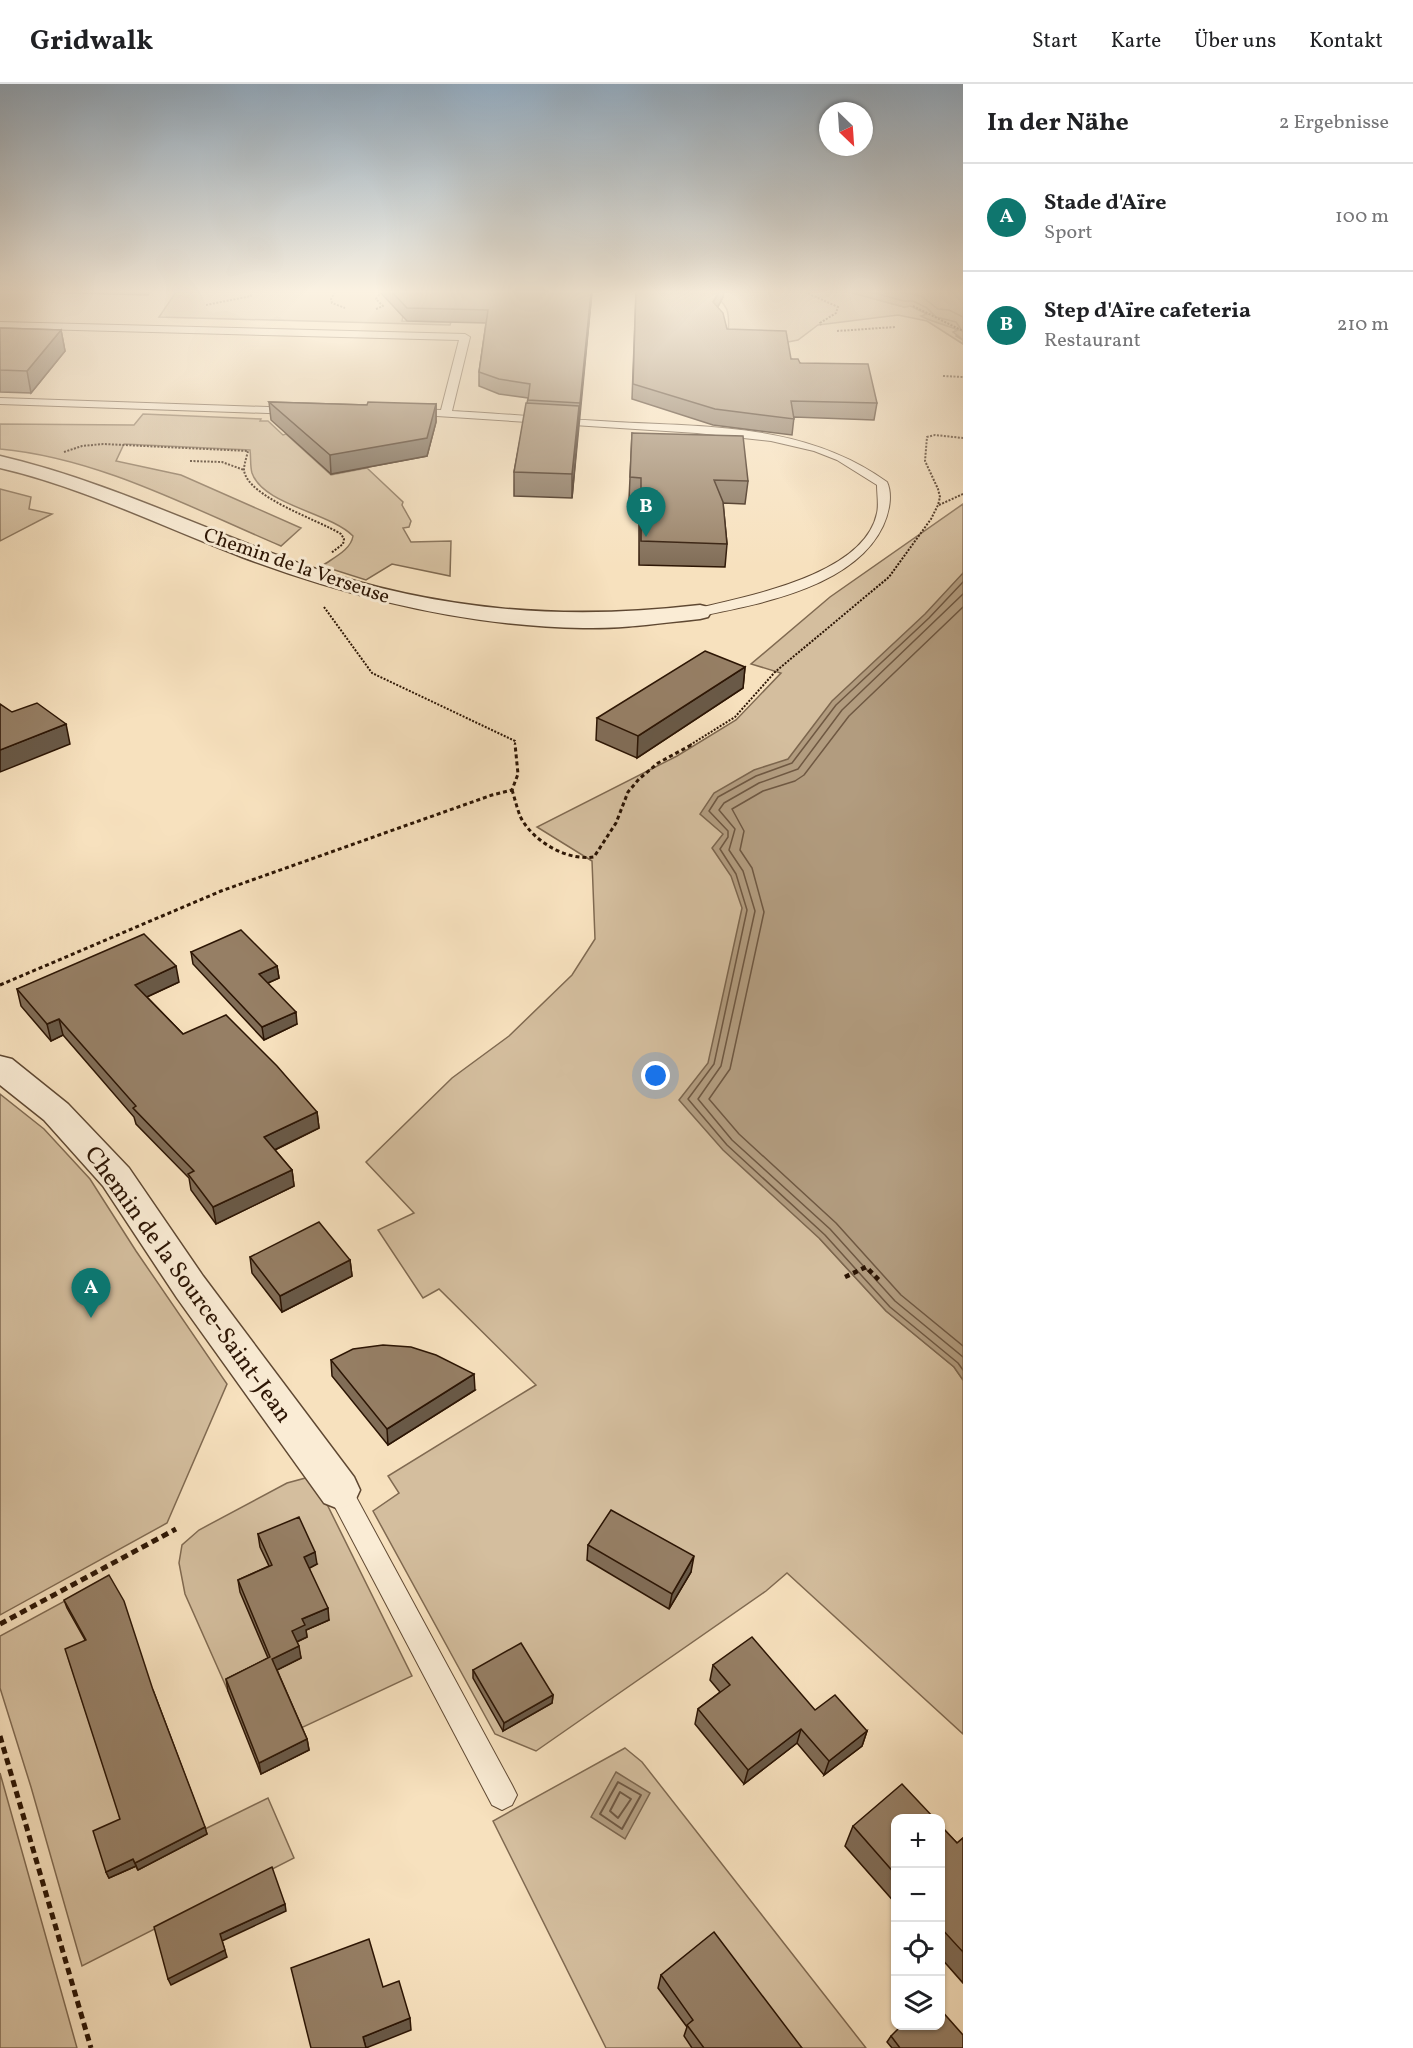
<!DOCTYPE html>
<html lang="de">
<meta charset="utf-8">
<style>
:root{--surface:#fff;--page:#f2f2f2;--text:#202124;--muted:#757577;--line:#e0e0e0;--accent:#0f766e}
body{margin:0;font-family:Vollkorn,serif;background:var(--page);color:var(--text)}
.controls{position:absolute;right:18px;bottom:18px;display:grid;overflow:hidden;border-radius:12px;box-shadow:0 2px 4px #0004}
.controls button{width:54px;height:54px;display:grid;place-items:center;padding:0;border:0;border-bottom:2px solid var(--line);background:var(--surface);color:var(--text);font:30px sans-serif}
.compass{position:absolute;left:819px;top:18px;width:54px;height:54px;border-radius:50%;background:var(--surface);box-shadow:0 2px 4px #0004;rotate:155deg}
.you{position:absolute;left:656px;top:992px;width:21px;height:21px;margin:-15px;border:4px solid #fff;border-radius:50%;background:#1a73e8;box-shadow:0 0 0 9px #1a73e833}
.badge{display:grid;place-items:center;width:39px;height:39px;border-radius:50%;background:var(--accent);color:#fff;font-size:20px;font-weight:700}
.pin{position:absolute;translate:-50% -50px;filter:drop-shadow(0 2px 3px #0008)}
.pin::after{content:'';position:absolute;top:32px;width:21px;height:18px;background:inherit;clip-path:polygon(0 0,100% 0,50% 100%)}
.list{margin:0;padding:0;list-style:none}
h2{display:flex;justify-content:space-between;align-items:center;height:78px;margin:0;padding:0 24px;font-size:26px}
h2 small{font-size:20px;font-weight:400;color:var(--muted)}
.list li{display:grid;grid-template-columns:39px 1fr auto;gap:18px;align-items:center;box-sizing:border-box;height:108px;padding:0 24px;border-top:2px solid var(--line)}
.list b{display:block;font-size:22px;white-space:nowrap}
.list p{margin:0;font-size:20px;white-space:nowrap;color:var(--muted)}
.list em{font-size:20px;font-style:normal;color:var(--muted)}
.icon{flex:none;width:33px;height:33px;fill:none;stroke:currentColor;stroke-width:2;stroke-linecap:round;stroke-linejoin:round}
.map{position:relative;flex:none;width:963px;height:1964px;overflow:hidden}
header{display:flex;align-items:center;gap:36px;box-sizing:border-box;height:84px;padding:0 30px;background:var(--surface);border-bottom:2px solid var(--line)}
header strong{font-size:28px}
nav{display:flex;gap:33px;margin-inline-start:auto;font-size:21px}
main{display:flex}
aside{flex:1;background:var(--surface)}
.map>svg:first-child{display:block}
.green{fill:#d4be9e;stroke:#806a51;stroke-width:1.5}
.water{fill:#b29c7f;stroke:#7c664e;stroke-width:1.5}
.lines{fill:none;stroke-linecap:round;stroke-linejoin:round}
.shore-far1{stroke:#6f5842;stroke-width:1.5}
.shore{stroke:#6f5842;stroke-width:2}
.lane-casing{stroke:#5f4832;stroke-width:2}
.street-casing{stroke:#5f4832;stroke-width:3}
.path-far3{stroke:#2c1504;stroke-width:2;stroke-dasharray:2 1.5;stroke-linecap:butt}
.path-far2{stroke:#2c1504;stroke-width:3;stroke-dasharray:4 3;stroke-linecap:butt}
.path-far1{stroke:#2c1504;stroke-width:4.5;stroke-dasharray:5 4;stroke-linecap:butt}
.path{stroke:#2c1504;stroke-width:5;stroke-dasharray:7 4.5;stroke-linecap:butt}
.lane{fill:#faecd5;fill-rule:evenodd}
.street{fill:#faecd5;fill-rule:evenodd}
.wall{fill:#816d57;stroke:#2c1504;stroke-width:1.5}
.shaded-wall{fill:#695947;stroke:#2c1504;stroke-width:1.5}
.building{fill:#967f65;stroke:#2c1504;stroke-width:1.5}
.labels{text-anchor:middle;stroke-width:6;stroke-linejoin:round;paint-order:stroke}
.far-street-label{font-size:20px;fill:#2c1504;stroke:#faecd5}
.street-label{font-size:24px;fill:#2c1504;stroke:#faecd5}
</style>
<header>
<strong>Gridwalk</strong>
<nav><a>Start</a><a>Karte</a><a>Über uns</a><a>Kontakt</a></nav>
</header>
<main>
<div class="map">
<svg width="963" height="1964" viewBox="0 0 963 1964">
<rect width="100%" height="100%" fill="#f7e1be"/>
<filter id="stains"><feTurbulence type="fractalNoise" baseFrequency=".00333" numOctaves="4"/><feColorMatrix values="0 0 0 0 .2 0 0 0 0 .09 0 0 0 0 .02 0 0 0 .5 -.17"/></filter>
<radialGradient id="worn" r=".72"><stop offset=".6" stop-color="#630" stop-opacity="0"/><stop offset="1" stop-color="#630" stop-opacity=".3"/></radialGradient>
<!-- green -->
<g class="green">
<polygon points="176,208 393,208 405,223 402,237 451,238 450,241 159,233"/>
<path d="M709,208H849L904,223L911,222L960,247L956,252L963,256V260L927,237L898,231L818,241L798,256L788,258L728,251C730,228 729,220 709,208Z"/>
<path d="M143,330L261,335L260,337H268L283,351L286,350L331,391L367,384L403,418L402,421L411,437L409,443L403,444L411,458L451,457L450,492L392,480L366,496L322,482C333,474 351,466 353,452C329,428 263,421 252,389C250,382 251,373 250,366L124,360L116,377L181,391L301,444L281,462C191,424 99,374 0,365V340L134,341Z"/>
<polygon points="0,405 31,413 29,425 52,430 0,457"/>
<polygon points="963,420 963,507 820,1155 886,1227 954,1283 963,1296 963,1650 787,1489 766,1507 536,1667 495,1650 373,1427 399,1409 388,1392 536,1301 439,1205 423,1214 378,1146 414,1129 366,1078 452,994 509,952 572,891 595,855 592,777 537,743 677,672 736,636 781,589 751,580 830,513"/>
<polygon points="0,1010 44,1045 90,1095 136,1167 227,1300 167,1439 0,1531"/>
<polygon points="313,1392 412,1592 299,1645 228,1607 185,1510 179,1479 182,1461 199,1446 287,1399"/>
<polygon points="109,1493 132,1543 68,1573 123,1742 118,1790 136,1782 137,1785 205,1745 268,1714 294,1774 82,1882 31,1703 0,1604 0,1552"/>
<polygon points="625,1664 642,1678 866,1964 606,1964 493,1737"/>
<polygon points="0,1689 77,1964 0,1964"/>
</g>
<!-- water -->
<g class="water">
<path d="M849,208H963V256L953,248L958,246C945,240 934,239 921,232L927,230L911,222L904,223Z"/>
<polygon points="963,489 963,1296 954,1283 886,1227 820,1155 723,1066 679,1016 708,979 742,824 731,792 712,764 723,750 700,730 714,709 754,686 788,675 832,617 925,530"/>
<polygon points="616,1688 650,1709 625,1755 591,1733"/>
</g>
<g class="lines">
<!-- shore-far1 -->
<g class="shore-far1">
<polyline points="871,208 904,217 913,217 927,224 936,233 956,238 963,248"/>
<polyline points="900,208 921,212 938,225 949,226 963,233"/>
<polyline points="963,498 929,534 836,621 792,679 756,692 718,713 709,727 728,747 728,753 720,765 736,790 747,826 714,980 688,1015 727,1061 825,1151 890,1223 958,1279 963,1286"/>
<polyline points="963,510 842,626 798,685 759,699 724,719 719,726 735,745 729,766 743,787 755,827 721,982 698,1015 732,1056 830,1145 895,1217 963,1273"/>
<polyline points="963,523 849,632 804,691 795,697 763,707 732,725 744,747 740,766 752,784 764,828 730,985 709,1015 739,1050 836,1139 901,1211 963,1262"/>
</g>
<!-- shore -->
<g class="shore">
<polygon points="618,1698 641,1711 622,1745 600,1730"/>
<polygon points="620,1708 631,1715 618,1734 610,1727"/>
</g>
<!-- lane casing -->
<g class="lane-casing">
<g id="lane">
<path d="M0,238L465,250L470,253L452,327C507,330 561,335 616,338C710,343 807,340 887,398C893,411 889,429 883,442C854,503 760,520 700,532L693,528L695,525C746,512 864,492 877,429C879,421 877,410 877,401L837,376L814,367L771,357L697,349L406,330L405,328L410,325L441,326L459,256L0,244Z"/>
<polygon points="0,314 296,324 301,327 296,330 0,320"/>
<polygon points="339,1395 348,1398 512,1701 517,1711 512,1721 502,1726 492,1721 326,1406 330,1398"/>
</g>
</g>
<!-- street casing -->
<g class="street-casing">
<g id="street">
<path d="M0,372C107,397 204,446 307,482C437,527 564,537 700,521L708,523L711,528L708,533L700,535C661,539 622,545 583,544C465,542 352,514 242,473C161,442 85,404 0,384Z"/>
<polygon points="0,972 12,975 68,1020 129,1084 203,1192 354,1393 360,1406 354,1419 339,1425 324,1419 177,1214 103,1102 44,1036 0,1001"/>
</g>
</g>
<!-- path-far3 -->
<g class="path-far3">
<polyline points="335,208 331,215 332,219 345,224"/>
<polyline points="805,208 838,223 836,229 820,239 821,241"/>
<polyline points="206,221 251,212 250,208"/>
<polyline points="913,222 963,247"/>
<polyline points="376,225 383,222 376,215 381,208"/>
<polyline points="837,247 895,243"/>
<polyline points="943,292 963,293"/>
<path d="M64,368L82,362L103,360L248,367C247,372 244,380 244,386C247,413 319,436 341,450L344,455L343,460L331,469"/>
<polyline points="190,377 222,378 244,386"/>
<polyline points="939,421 963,410"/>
<polyline points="324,523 372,589 515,657 515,661"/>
<polyline points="690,661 735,633 775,588 889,493 931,435 938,421 940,413 938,405 925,377 927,353 935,351 963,354"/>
</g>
<!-- path-far2 -->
<g class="path-far2">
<path d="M512,706C515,715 517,725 521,734C534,758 567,777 594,773L616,739L628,708L639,695L658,679L693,660"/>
<polyline points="0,901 221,807 492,711 512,706 518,690 515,660"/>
</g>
<!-- path-far1 -->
<polyline class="path-far1" points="845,1193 866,1183 880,1197"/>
<!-- path -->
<g class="path">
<polyline points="0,1540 176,1445"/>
<polyline points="0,1652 91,1964"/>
</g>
<!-- lane -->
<use href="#lane" class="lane"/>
<!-- street -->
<use href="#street" class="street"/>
</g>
<!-- wall -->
<g class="wall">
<polygon points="40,208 150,208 148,211"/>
<polygon points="380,208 592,208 572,414 514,412 514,388 528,314 499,310 479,302 479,288 486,239 407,237"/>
<polygon points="636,208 723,213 718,223 727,245 800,279 877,319 874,336 794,333 792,351 713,341 632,315"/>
<polygon points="0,244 61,246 65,267 31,309 0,308"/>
<polygon points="269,318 367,321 436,320 436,338 427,372 331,390 271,336"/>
<polygon points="632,349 748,397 745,420 723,419 727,460 725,483 639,481 639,416 629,416"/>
<polygon points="745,583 743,604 637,674 596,656 597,634"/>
<polygon points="191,868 277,882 279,894 268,899 297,940 264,956 193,880"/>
<polygon points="179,898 147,913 183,950 317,1028 319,1044 275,1066 292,1086 294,1102 216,1140 191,1106 189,1094 136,1040 134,1033 63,951 51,957 21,922 17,905"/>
<polygon points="250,1173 350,1176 352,1192 282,1228 252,1189"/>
<polygon points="331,1276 475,1306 388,1361 332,1292"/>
<polygon points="258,1450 317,1480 309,1484 329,1536 306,1546 307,1553 297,1558 301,1574 277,1586 307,1655 309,1666 261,1690 228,1607 226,1595 268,1574 240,1508 238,1496 269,1482 260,1463"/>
<polygon points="588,1461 691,1488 669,1525 587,1476"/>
<polygon points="64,1516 153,1606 207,1750 138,1786 136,1782 109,1794 106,1788 120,1735 85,1556 67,1524"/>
<polygon points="713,1581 815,1626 867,1647 862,1662 824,1691 797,1659 744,1700 695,1640 698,1625 720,1608 710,1596"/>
<polygon points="473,1586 553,1611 552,1619 503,1647 473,1594"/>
<polygon points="896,1734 896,1820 845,1762 853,1742"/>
<polygon points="940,1741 957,1759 963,1754 963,1899 940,1873"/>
<polygon points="661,1891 802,1964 692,1964 684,1952 687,1943 658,1904"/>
<polygon points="891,1952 963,1964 892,1964 887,1958"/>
</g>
<!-- shaded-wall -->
<g class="shaded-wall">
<polygon points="591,208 592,208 579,334 580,319"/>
<polygon points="719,208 724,208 723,213 712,233 713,218"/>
<polygon points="61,246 65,267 31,309 27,287"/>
<polygon points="436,320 436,338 427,372 331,390 330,371"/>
<polygon points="579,322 578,345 572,414 572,390"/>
<polygon points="745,583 743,604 637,674 638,652"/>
<polygon points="66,640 70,660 0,688 0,666"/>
<polygon points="176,882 179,898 138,917 135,901"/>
<polygon points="277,882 279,894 261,902 259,890"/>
<polygon points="296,928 297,940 264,956 262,943"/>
<polygon points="59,935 63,951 51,957 47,940"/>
<polygon points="317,1028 319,1044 266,1070 264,1053"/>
<polygon points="292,1086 294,1102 216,1140 213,1123"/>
<polygon points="350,1176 352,1192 282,1228 280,1212"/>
<polygon points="474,1290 475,1306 388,1361 387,1345"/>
<polygon points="315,1468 317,1480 306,1486 304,1473"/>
<polygon points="694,1472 691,1488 669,1525 672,1510"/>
<polygon points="328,1524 329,1536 306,1546 307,1553 294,1559 292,1547 302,1535"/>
<polygon points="299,1562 301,1574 275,1587 272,1575"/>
<polygon points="553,1611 552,1619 503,1647 504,1639"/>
<polygon points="801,1645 797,1659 744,1700 748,1686"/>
<polygon points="867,1647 862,1662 824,1691 829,1677"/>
<polygon points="307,1655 309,1666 261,1690 259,1679"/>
<polygon points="205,1743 207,1750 138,1786 135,1779"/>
<polygon points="133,1775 136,1782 109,1794 106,1788"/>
<polygon points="285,1820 286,1827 222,1857 227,1873 171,1901 168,1895 220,1850"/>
<polygon points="410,1934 411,1946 366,1964 363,1953"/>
</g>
<!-- building -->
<g class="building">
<polygon points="392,208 591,208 580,319 528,316 530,300 499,295 479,288 488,226 407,224"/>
<polygon points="636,208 719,208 713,218 723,229 727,245 786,247 791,275 798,275 800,279 868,280 877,319 791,317 794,335 715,325 633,300"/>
<polygon points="0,244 61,246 27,287 0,286"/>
<polygon points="269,318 367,321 368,318 436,320 427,354 330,371"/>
<polygon points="526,319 579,322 572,390 514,388"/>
<polygon points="632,349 743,352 748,397 714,396 723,418 727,460 641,457 641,394 630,393"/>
<polygon points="705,567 745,583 638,652 597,634"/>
<polygon points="37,619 66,640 0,666 0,620 12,628"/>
<polygon points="241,846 277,882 259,890 296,928 262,943 191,868"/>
<polygon points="144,850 176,882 135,901 183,950 226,931 277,982 317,1028 264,1053 292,1086 213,1123 188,1090 194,1087 133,1024 136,1022 59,935 47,940 17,905"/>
<polygon points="319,1138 350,1176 280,1212 250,1173"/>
<polygon points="383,1261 411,1263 436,1271 474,1290 387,1345 331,1276 353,1265"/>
<polygon points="611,1426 694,1472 672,1510 588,1461"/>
<polygon points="299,1433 315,1468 304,1473 328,1524 302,1535 305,1541 292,1547 299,1562 272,1575 307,1655 259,1679 226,1595 270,1573 238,1496 272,1481 258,1450"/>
<polygon points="109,1491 124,1517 153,1606 205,1743 135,1779 133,1775 106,1788 93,1747 120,1735 65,1565 86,1556 64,1516"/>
<polygon points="752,1553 815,1626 835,1611 867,1647 829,1677 801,1645 748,1686 698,1625 730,1601 713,1581"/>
<polygon points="521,1559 553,1611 504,1639 473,1586"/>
<polygon points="902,1700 934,1734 896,1734 896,1791 853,1742"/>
<polygon points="940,1741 957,1759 963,1754 963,1868 940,1843"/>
<polygon points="272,1783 285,1820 220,1850 225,1866 168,1895 154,1843"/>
<polygon points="714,1848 802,1964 704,1964 687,1941 693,1936 661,1891"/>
<polygon points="369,1855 383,1903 399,1897 410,1934 363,1953 366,1964 311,1964 291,1884"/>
<polygon points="940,1925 963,1951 963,1964 900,1964 891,1952 902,1941 940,1941"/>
</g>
<!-- sky -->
<linearGradient id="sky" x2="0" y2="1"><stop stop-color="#92aabe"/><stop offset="0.43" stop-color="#fbf2e2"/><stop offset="1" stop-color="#fbf2e2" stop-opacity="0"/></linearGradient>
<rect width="963" height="483" fill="url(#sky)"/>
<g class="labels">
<!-- far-street labels -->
<g class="far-street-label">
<text transform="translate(297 481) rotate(19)" y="7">Chemin de la Verseuse</text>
</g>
<!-- street labels -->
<g class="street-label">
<text transform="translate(189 1200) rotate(54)" y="8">Chemin de la Source-Saint-Jean</text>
</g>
</g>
<rect width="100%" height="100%" filter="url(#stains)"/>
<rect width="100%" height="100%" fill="url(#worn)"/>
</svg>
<div class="controls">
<button>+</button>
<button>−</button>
<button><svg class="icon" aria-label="locate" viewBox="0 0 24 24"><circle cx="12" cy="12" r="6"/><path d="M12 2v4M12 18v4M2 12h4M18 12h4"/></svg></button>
<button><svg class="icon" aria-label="layers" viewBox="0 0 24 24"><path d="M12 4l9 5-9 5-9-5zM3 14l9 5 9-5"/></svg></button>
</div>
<svg class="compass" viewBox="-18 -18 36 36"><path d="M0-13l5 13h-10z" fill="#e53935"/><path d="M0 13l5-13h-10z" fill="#757577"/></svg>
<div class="you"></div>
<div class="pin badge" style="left:91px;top:1234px">A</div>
<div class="pin badge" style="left:646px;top:453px">B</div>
</div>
<aside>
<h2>In der Nähe<small>2 Ergebnisse</small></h2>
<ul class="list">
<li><span class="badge">A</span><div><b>Stade d'Aïre</b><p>Sport</p></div><em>100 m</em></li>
<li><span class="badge">B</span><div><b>Step d'Aïre cafeteria</b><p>Restaurant</p></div><em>210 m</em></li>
</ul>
</aside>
</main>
